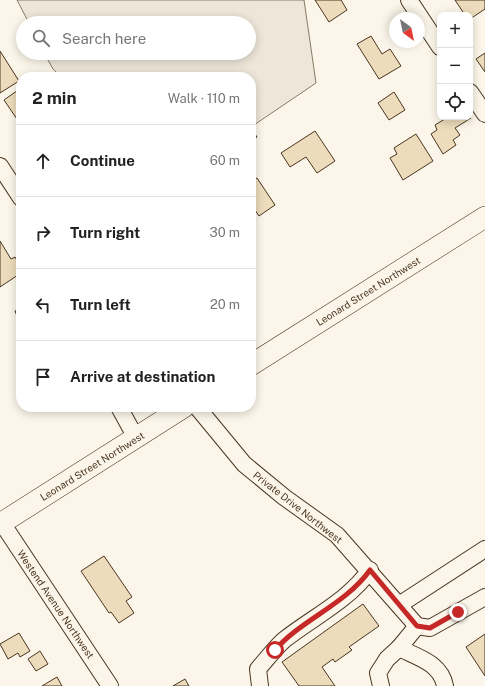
<!DOCTYPE html>
<meta charset="utf-8">
<style>
:root{--surface:#fff;--page:#f2f2f2;--text:#222;--muted:#767676;--line:#e0e0e0}
body{margin:0;font-family:"Public Sans",sans-serif;background:var(--page);color:var(--text)}
.controls{position:absolute;right:12px;top:12px;display:grid;overflow:hidden;border-radius:8px;box-shadow:0 2px 10px #0003}
.controls button{width:36px;height:36px;display:grid;place-items:center;padding:0;border:0;border-bottom:1px solid var(--line);background:var(--surface);color:var(--text);font:20px sans-serif}
.compass{position:absolute;left:389px;top:12px;width:36px;height:36px;border-radius:50%;background:var(--surface);box-shadow:0 2px 10px #0003;rotate:147deg}
.stop{position:absolute;width:12px;height:12px;margin:-9px;border:3px solid #c62828;border-radius:50%;background:#fff}
.stop.end{background:#c62828;border-color:#fff;box-shadow:0 1px 4px #0008}
.list{margin:0;padding:0;list-style:none}
h2{display:flex;justify-content:space-between;align-items:center;height:52px;margin:0;padding:0 16px;font-size:17px}
h2 small{font-size:13px;font-weight:400;color:var(--muted)}
.list li{display:grid;grid-template-columns:26px 1fr auto;gap:12px;align-items:center;box-sizing:border-box;height:72px;padding:0 16px;border-top:1px solid var(--line)}
.list b{display:block;font-size:15px;white-space:nowrap}
.list em{font-size:13px;font-style:normal;color:var(--muted)}
.icon{flex:none;width:22px;height:22px;fill:none;stroke:currentColor;stroke-width:2;stroke-linecap:round;stroke-linejoin:round}
.map{position:relative;flex:none;width:485px;height:686px;overflow:hidden}
.search{position:absolute;background:var(--surface);box-shadow:0 2px 10px #0003;left:16px;top:16px;width:240px;height:44px;display:flex;align-items:center;gap:10px;box-sizing:border-box;padding:0 14px;border-radius:22px;color:var(--muted);font-size:15px}
.panel{position:absolute;background:var(--surface);box-shadow:0 2px 10px #0003;left:16px;top:72px;width:240px;height:340px;border-radius:16px}
.map>svg:first-child{display:block}
.green{fill:#ede6d9;stroke:#887966}
.building{fill:#ecdcbc;stroke:#4a3520}
.lines{fill:none;stroke-linecap:round;stroke-linejoin:round}
.minor-casing{stroke:#4a3520;stroke-width:18}
.major-casing{stroke:#4a3520;stroke-width:22}
.minor{stroke:#fbf6e9;stroke-width:16}
.major{stroke:#fbf6e9;stroke-width:21}
.route{stroke:#c62828;stroke-width:5}
.labels{text-anchor:middle;stroke-width:3;stroke-linejoin:round;paint-order:stroke}
.street-label{font-size:10px;fill:#4a3520;stroke:#fbf6e9}
</style>
<div class="map">
<svg width="485" height="686" viewBox="0 0 485 686">
<rect width="100%" height="100%" fill="#fbf6e9"/>
<!-- green -->
<polygon class="green" points="17,0 304,0 316,83 251,127 251,77 61,77 53,69 44,53 249,53 249,23 29,23"/>
<!-- building -->
<g class="building">
<polygon points="315,0 341,0 347,10 329,22"/>
<polygon points="455,0 485,0 485,9 470,19 470,15 465,15"/>
<polygon points="371,36 382,54 390,49 401,66 379,79 357,44"/>
<polygon points="0,51 19,81 0,93"/>
<polygon points="485,53 485,72 476,59"/>
<polygon points="21,88 21,125 4,100"/>
<polygon points="394,92 405,110 389,120 378,103"/>
<polygon points="448,117 471,118 455,128 460,135 453,140 456,145 443,154 431,134 437,130 435,125"/>
<polygon points="251,128 257,137 251,140"/>
<polygon points="315,131 335,161 317,173 306,157 290,167 281,153"/>
<polygon points="416,134 433,161 403,180 390,158 397,154 394,148"/>
<polygon points="257,178 275,205 259,216 251,204 251,187 254,185 251,181"/>
<polygon points="0,241 11,259 15,257 21,267 21,273 0,287"/>
<polygon points="21,308 21,326 15,311"/>
<polygon points="104,556 132,597 126,601 134,613 119,623 111,612 109,613 81,571"/>
<polygon points="363,604 379,626 349,647 352,650 335,662 333,659 322,667 335,686 299,686 282,662"/>
<polygon points="19,633 30,651 20,657 18,653 8,659 0,644"/>
<polygon points="485,634 485,676 466,647"/>
<polygon points="40,651 48,664 36,671 28,659"/>
<polygon points="57,677 62,686 42,686"/>
<polygon points="185,679 189,686 173,686"/>
</g>
<g class="lines">
<!-- minor casing -->
<g class="minor-casing">
<g id="minor">
<polyline points="409,0 440,47"/>
<polyline points="470,92 485,114"/>
<polyline points="0,166 21,198"/>
<polyline points="119,407 136,438"/>
<polyline points="197,407 244,464 284,497 337,535 417,626 430,628 485,597"/>
<polyline points="2,523 110,686"/>
<polyline points="399,605 485,549"/>
<path d="M417,626L399,648C417,657 441,663 445,686"/>
<path d="M260,686L258,669C266,660 275,648 284,640C313,617 348,601 370,570"/>
<polyline points="381,686 378,673 387,659 399,648"/>
</g>
</g>
<!-- major casing -->
<g class="major-casing">
<g id="major">
<polyline points="251,365 485,217"/>
<polyline points="0,524 184,407"/>
</g>
</g>
<!-- minor -->
<use href="#minor" class="minor"/>
<!-- major -->
<use href="#major" class="major"/>
</g>
<g class="lines">
<!-- route -->
<path class="route" d="M275,650C302,619 345,605 370,570L417,626L430,628L458,612"/>
</g>
<g class="labels">
<!-- street labels -->
<g class="street-label">
<text transform="translate(368 291) rotate(-32)" y="4">Leonard Street Northwest</text>
<text transform="translate(92 466) rotate(-32)" y="4">Leonard Street Northwest</text>
<text transform="translate(298 507) rotate(38)" y="4">Private Drive Northwest</text>
<text transform="translate(56 604) rotate(56)" y="4">Westend Avenue Northwest</text>
</g>
</g>
</svg>
<div class="controls">
<button>+</button>
<button>−</button>
<button><svg class="icon" aria-label="locate" viewBox="0 0 24 24"><circle cx="12" cy="12" r="6"/><path d="M12 2v4M12 18v4M2 12h4M18 12h4"/></svg></button>
</div>
<svg class="compass" viewBox="-18 -18 36 36"><path d="M0-13l5 13h-10z" fill="#e53935"/><path d="M0 13l5-13h-10z" fill="#767676"/></svg>
<div class="stop" style="left:275px;top:650px"></div>
<div class="stop end" style="left:458px;top:612px"></div>
<div class="search"><svg class="icon" aria-label="search" viewBox="0 0 24 24"><circle cx="10" cy="10" r="6"/><path d="M15 15l6 6"/></svg>Search here</div>
<section class="panel">
<h2>2 min<small>Walk · 110 m</small></h2>
<ul class="list">
<li><svg class="icon" aria-label="ahead" viewBox="0 0 24 24"><path d="M12 20V5M6 11l6-6 6 6"/></svg><div><b>Continue</b></div><em>60 m</em></li>
<li><svg class="icon" aria-label="right" viewBox="0 0 24 24"><path d="M7 20v-9h11M14 6l5 5-5 5"/></svg><div><b>Turn right</b></div><em>30 m</em></li>
<li><svg class="icon" aria-label="left" viewBox="0 0 24 24"><path d="M17 20v-9H6M10 6l-5 5 5 5"/></svg><div><b>Turn left</b></div><em>20 m</em></li>
<li><svg class="icon" aria-label="arrive" viewBox="0 0 24 24"><path d="M6 21V4h12l-3 4 3 4H6"/></svg><div><b>Arrive at destination</b></div></li>
</ul>
</section>
</div>
